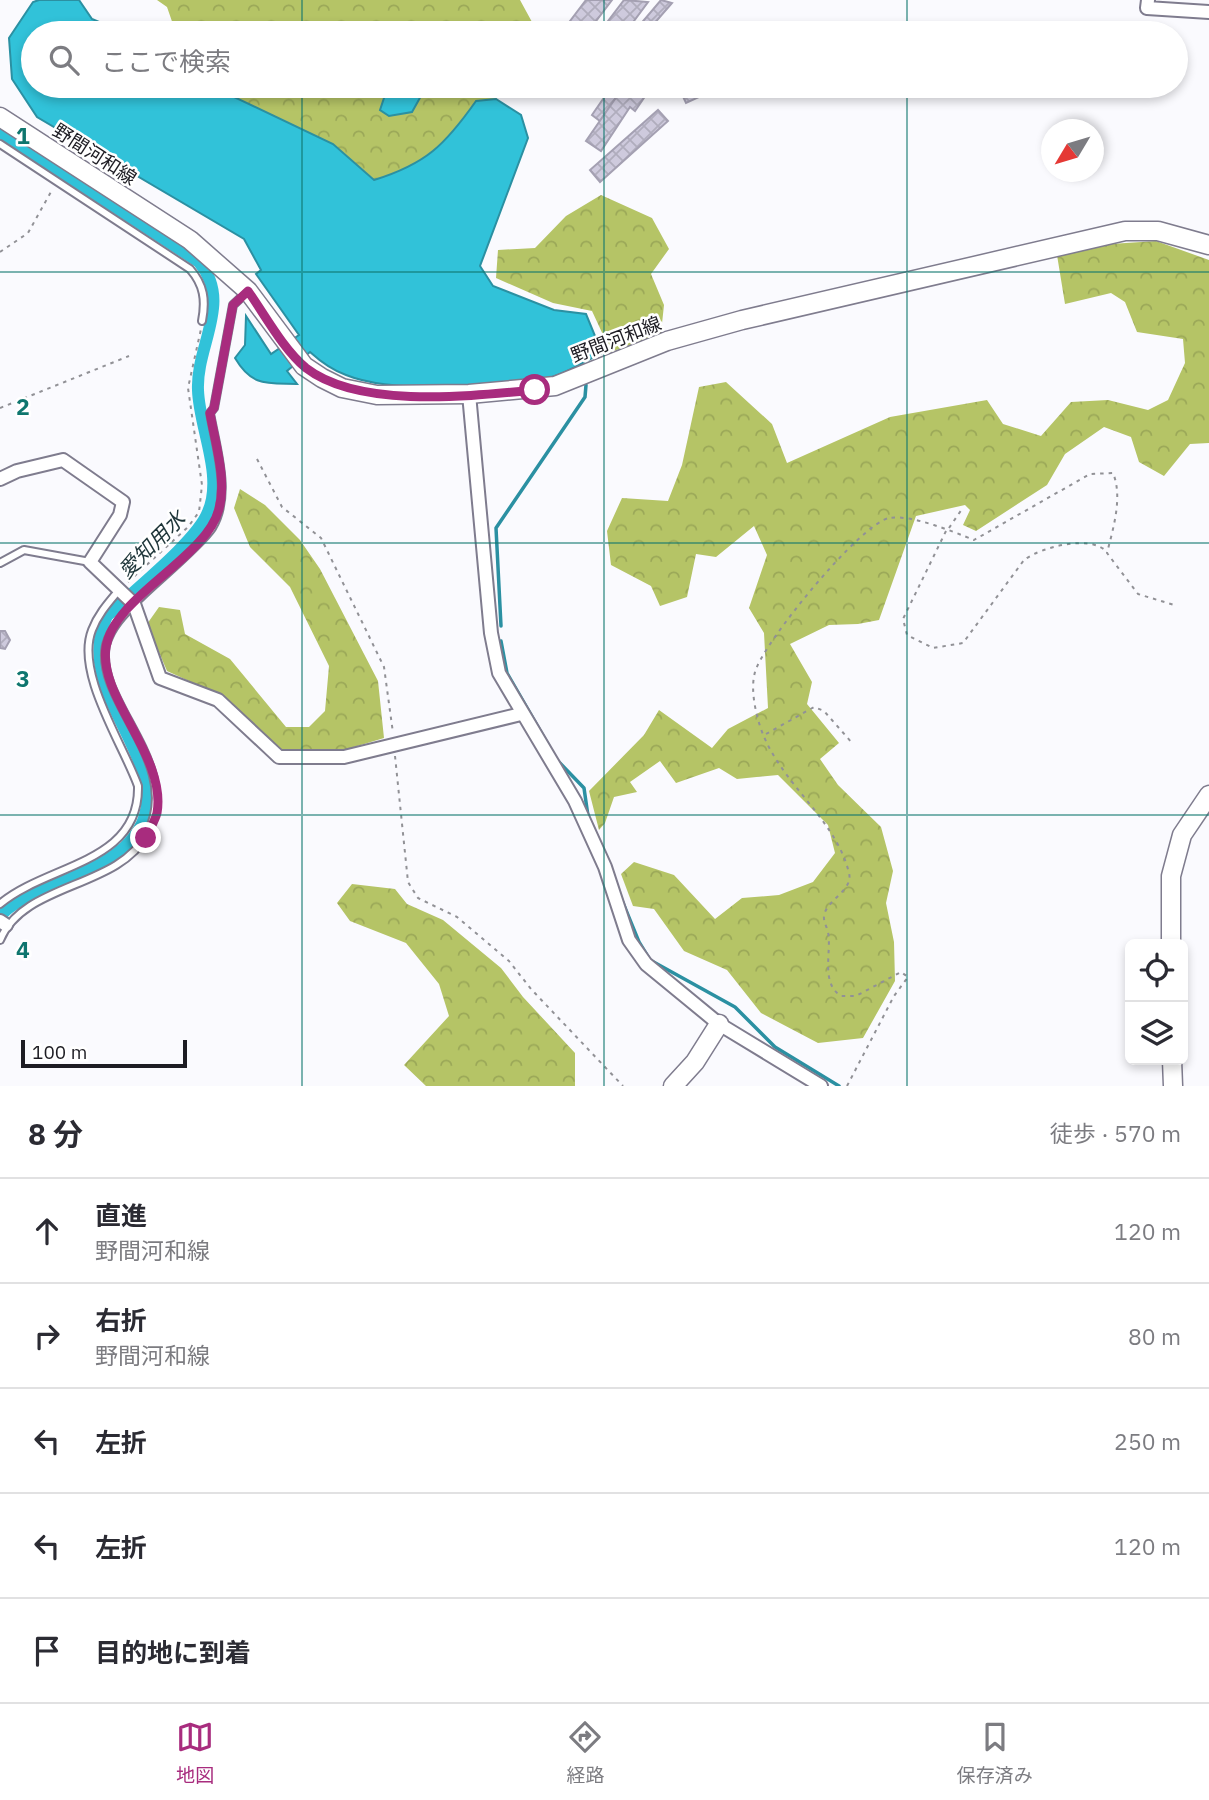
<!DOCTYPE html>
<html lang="ja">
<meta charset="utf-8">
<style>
:root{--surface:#fff;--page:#f2f2f3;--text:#2b2b33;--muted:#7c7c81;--line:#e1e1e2;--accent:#a82c7e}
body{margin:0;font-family:"IBM Plex Sans","Noto Sans JP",sans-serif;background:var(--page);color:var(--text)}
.controls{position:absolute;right:21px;bottom:21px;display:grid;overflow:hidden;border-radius:10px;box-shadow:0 4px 10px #0003}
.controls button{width:63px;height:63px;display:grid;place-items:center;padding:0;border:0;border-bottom:2px solid var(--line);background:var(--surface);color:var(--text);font:35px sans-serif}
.compass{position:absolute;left:1041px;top:119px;width:63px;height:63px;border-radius:50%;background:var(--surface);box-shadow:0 4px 10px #0003;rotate:232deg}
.scale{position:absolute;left:21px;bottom:18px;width:166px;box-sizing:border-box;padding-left:7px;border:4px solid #1d1c23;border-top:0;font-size:19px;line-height:24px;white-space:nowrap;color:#1d1c23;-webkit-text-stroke:5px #fff;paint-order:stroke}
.stop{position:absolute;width:21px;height:21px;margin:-16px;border:5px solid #a82c7e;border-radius:50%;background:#fff}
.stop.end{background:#a82c7e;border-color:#fff;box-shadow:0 2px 7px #0008}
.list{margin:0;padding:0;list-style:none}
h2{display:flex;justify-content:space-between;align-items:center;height:91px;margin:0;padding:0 28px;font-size:30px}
h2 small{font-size:23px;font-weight:400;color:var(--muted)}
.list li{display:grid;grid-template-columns:46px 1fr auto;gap:21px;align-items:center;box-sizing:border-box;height:105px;padding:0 28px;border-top:2px solid var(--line)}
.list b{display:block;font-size:26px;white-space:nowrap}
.list p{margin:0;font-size:23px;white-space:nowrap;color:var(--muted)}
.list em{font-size:23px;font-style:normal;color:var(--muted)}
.icon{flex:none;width:38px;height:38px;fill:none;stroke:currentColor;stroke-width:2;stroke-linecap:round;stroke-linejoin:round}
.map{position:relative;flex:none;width:1209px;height:1086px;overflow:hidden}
.search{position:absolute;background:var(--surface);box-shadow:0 4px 10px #0003;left:21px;right:21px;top:21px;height:77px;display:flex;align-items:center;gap:18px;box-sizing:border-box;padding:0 24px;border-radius:38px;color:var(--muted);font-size:26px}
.sheet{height:616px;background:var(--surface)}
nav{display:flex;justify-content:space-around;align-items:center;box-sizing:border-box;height:98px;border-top:2px solid var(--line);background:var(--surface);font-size:19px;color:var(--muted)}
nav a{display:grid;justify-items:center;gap:4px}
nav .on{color:var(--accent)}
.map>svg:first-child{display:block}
.forest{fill:url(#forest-crowns)}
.water{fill:#31c2d9;stroke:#2b90a2;stroke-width:2}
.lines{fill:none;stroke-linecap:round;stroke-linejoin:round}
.stream{stroke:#2b90a2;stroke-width:3.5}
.canal{stroke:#31c2d9;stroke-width:12}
.building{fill:url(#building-cross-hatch);stroke:#a4a0b2;stroke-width:2}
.lane-casing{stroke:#7f7c8e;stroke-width:10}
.street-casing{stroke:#7f7c8e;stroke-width:16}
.secondary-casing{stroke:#7f7c8e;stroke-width:21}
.path{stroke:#919196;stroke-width:2;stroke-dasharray:3.5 5;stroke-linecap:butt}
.lane{stroke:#fff;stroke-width:6}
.street{stroke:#fff;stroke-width:12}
.secondary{stroke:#fff;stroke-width:18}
.route{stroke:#a82c7e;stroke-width:9}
.grid{fill:none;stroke:#0f766e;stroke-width:2;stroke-opacity:0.55}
.labels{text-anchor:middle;stroke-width:5;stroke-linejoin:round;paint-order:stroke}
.street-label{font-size:19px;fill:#1d1c23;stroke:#fff}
.water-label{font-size:21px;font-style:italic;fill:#1e3539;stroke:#fff}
.grid-label{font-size:23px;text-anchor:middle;font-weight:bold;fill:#0f766e;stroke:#fff;stroke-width:5;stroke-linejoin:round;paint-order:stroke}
</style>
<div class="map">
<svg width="1209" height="1086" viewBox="0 0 1209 1086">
<defs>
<pattern id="forest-crowns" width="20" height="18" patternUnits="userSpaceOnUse" patternTransform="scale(1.75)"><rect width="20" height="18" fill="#b5c466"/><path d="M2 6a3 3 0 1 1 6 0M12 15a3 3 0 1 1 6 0" fill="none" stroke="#9ba858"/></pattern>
<pattern id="building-cross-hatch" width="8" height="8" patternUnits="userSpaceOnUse" patternTransform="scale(1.75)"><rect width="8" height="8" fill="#cecadd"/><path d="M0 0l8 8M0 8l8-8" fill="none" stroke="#b0adbd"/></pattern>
</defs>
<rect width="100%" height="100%" fill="#fafafe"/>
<!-- forest -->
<g class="forest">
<polygon points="157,0 520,0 538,33 176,33 167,7"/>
<path d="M211,86H388L380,110L426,86H512L496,99L476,101C445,145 426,164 373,180L333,144Z"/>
<polygon points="601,195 652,218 669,249 651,274 664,305 661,333 611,352 592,311 553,303 496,278 498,250 535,248 566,216"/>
<polygon points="1156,241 1209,260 1209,443 1190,444 1164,476 1139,462 1131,437 1104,427 1065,454 1047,485 976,531 963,525 970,510 965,505 916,516 879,620 858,624 829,625 790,644 812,682 807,704 839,743 820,759 838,785 881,827 893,871 886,903 894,942 895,981 863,1038 818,1043 761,1013 727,970 684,951 654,909 633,906 621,874 634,862 674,875 715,919 742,898 779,895 813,882 835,853 828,825 778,775 737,779 719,768 676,783 660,761 630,782 637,792 614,797 605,823 599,830 589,791 644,735 659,710 712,748 728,729 768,708 764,633 749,608 767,555 754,526 716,557 696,554 687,597 660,606 651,586 611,565 607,531 622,498 668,501 682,465 699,387 726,382 772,424 787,463 890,417 987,400 1003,424 1041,436 1071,402 1108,400 1148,410 1168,400 1185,363 1183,339 1137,332 1125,302 1111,293 1065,304 1057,255 1096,245"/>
<polygon points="240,489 265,505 300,540 320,569 378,681 384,738 341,751 282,750 222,696 167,671 147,624 159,607 180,610 185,634 230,659 286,727 309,727 325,711 329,666 290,587 250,547 234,508"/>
<polygon points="352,884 395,889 407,904 443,920 501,968 523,997 575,1053 575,1086 426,1086 404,1065 449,1016 439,984 406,943 350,921 337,903"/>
</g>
<!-- water -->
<g class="water">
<path d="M39,0H79L92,19L125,33H33V86H211L333,144L374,180C426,164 445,145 476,101L496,99L521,115L528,138L480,266L493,286L554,310L586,314L602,353C585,361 566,374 548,378C498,388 393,394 346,375C332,370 321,362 310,352L287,371L297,384C267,383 252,387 235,358L245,345L246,316L271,354L299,335L256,274L261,270L244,239L37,117L12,79L9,38L33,2Z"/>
<polygon points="388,86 426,86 426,87 412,112 389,116 380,110"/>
</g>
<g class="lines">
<!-- stream -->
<g class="stream">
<polyline points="501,626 496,528 585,397 586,385"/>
<polyline points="501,641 507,673 549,746"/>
<polyline points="558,761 584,788 588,816"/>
<polyline points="621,898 639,942 650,960 735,1007 775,1047 839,1086"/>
</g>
<!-- canal -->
<path class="canal" d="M0,132L199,262C233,302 196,345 198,390C199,428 224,475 208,512C197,541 132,592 107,616C70,694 179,765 138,831C118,864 68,878 35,894C23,900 8,905 0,917"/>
</g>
<!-- building -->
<g class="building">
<polygon points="586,0 612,0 587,33 561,33"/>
<polygon points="624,0 648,2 625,33 599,33"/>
<polygon points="661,0 672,3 646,33 633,33"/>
<polygon points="612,86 624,86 600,121 592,115"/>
<polygon points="624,86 652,86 635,111 630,107 601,151 586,141"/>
<polygon points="678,86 695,86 699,97 686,103"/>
<polygon points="658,110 668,121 600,182 590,170"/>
<polygon points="0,631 5,631 10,640 5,649 0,648"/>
</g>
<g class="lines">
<!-- lane casing -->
<g class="lane-casing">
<g id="lane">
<path d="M0,144L190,269C204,285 206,300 202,321"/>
<polyline points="0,563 24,550 90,562"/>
<path d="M0,904C47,864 140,864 138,786C123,744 75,673 92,630C98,614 109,602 119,590"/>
<path d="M0,940C24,882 118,889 147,834C184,763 94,702 106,645C111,626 126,612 140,598C157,581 200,546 212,528C232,495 216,448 210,413L214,408L233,305L247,292"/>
</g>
</g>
<!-- street casing -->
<g class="street-casing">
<g id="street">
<polyline points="1148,0 1147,8 1209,12"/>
<polyline points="469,394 491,633 499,673 575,801 605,867 629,940 646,964 719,1024 821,1086"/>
<polyline points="0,479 17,471 63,460 123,502 120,515 90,562 134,604 160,678 218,700 279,757 344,757 521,714"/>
<polyline points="0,921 6,925"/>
</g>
</g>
<!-- secondary casing -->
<g class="secondary-casing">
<g id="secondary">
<polyline points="0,117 190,240 248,291 304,366 322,378 342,388 377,395 469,394 555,386 667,341 742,320 1125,231 1158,231 1209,245"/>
<polyline points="1171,944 1171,876 1182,835 1209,795"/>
<polyline points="1172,1060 1173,1086"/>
<polyline points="673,1086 695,1062 719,1024"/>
</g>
</g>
<!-- path -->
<g class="path">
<polyline points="0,252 28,233 52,190"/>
<polyline points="0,408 129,356"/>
<polyline points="257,459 282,507 321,538 384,667 393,733"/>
<polyline points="949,528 962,509"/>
<path d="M946,531L903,619L907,635L933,648L963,643L1024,560C1041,547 1091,534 1107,552"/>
<polyline points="128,582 188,527 199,512 202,485 188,388 201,329"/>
<polyline points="766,734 814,707 824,711 853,744"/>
<polyline points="395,756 408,882 418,898 457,917 509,961 531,989 623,1086"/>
<path d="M847,1086L894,996L908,977L901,972L856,996H841C820,983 832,951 828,932C826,924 822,920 825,912C831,898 853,889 849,873C835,815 773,779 758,719C754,705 751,686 755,672C763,643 860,524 889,518C911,514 954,532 974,540L1090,474L1113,473C1123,497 1113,529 1107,553L1138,594L1174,605"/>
</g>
<!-- lane -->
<use href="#lane" class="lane"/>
<!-- street -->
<use href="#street" class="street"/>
<!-- secondary -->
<use href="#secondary" class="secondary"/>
</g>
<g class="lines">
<!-- route -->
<path class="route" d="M146,838C149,830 155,821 157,813C167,756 98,698 106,647C114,596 206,559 219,509C227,479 215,443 210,413L214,408L233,305L248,291C265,315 283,349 306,368C359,409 471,396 535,390"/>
</g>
<!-- grid -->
<path class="grid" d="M302,0V33M604,0V33M907,0V33M302,86V1086M604,86V1086M907,86V1086M0,272H1209M0,543H1209M0,815H1209"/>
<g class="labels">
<!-- street labels -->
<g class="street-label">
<text transform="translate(95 154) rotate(33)" y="7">野間河和線</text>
<text transform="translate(616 339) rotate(-21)" y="7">野間河和線</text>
</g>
<!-- water labels -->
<g class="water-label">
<text transform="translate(152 545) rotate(-45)" y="7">愛知用水</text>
</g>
</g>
<g class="grid-label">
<text x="23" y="144">1</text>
<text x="23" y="415">2</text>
<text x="23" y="687">3</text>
<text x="23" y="958">4</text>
</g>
</svg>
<div class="controls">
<button><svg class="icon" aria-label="locate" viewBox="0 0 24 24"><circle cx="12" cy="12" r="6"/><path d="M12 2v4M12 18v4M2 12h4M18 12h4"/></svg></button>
<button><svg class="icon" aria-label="layers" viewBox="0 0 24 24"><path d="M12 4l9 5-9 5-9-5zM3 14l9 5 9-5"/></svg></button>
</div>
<svg class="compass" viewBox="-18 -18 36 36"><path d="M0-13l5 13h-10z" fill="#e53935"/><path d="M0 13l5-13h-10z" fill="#7c7c81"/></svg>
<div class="scale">100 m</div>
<div class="stop" style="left:535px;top:390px"></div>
<div class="stop end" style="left:146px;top:838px"></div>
<div class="search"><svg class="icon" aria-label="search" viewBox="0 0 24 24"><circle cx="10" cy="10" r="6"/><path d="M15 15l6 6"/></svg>ここで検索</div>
</div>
<section class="sheet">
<h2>8 分<small>徒歩 · 570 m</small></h2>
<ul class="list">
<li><svg class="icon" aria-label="ahead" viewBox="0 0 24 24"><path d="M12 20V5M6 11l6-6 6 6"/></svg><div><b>直進</b><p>野間河和線</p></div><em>120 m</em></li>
<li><svg class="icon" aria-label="right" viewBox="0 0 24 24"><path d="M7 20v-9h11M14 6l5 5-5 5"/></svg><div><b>右折</b><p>野間河和線</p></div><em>80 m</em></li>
<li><svg class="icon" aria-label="left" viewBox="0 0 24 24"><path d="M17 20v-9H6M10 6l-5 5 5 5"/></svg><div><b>左折</b></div><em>250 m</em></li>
<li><svg class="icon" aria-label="left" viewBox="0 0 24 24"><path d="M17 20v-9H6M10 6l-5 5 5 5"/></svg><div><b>左折</b></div><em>120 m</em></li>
<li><svg class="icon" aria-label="arrive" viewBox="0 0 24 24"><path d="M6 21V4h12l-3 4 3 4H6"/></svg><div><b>目的地に到着</b></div></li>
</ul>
</section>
<nav>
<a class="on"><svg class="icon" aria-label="map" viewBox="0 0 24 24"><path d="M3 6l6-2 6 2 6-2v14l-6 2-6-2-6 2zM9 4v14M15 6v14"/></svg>地図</a>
<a><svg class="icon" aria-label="directions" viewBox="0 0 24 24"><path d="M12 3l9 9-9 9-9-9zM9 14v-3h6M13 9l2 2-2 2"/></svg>経路</a>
<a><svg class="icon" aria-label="saved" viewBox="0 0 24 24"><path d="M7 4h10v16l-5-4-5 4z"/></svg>保存済み</a>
</nav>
